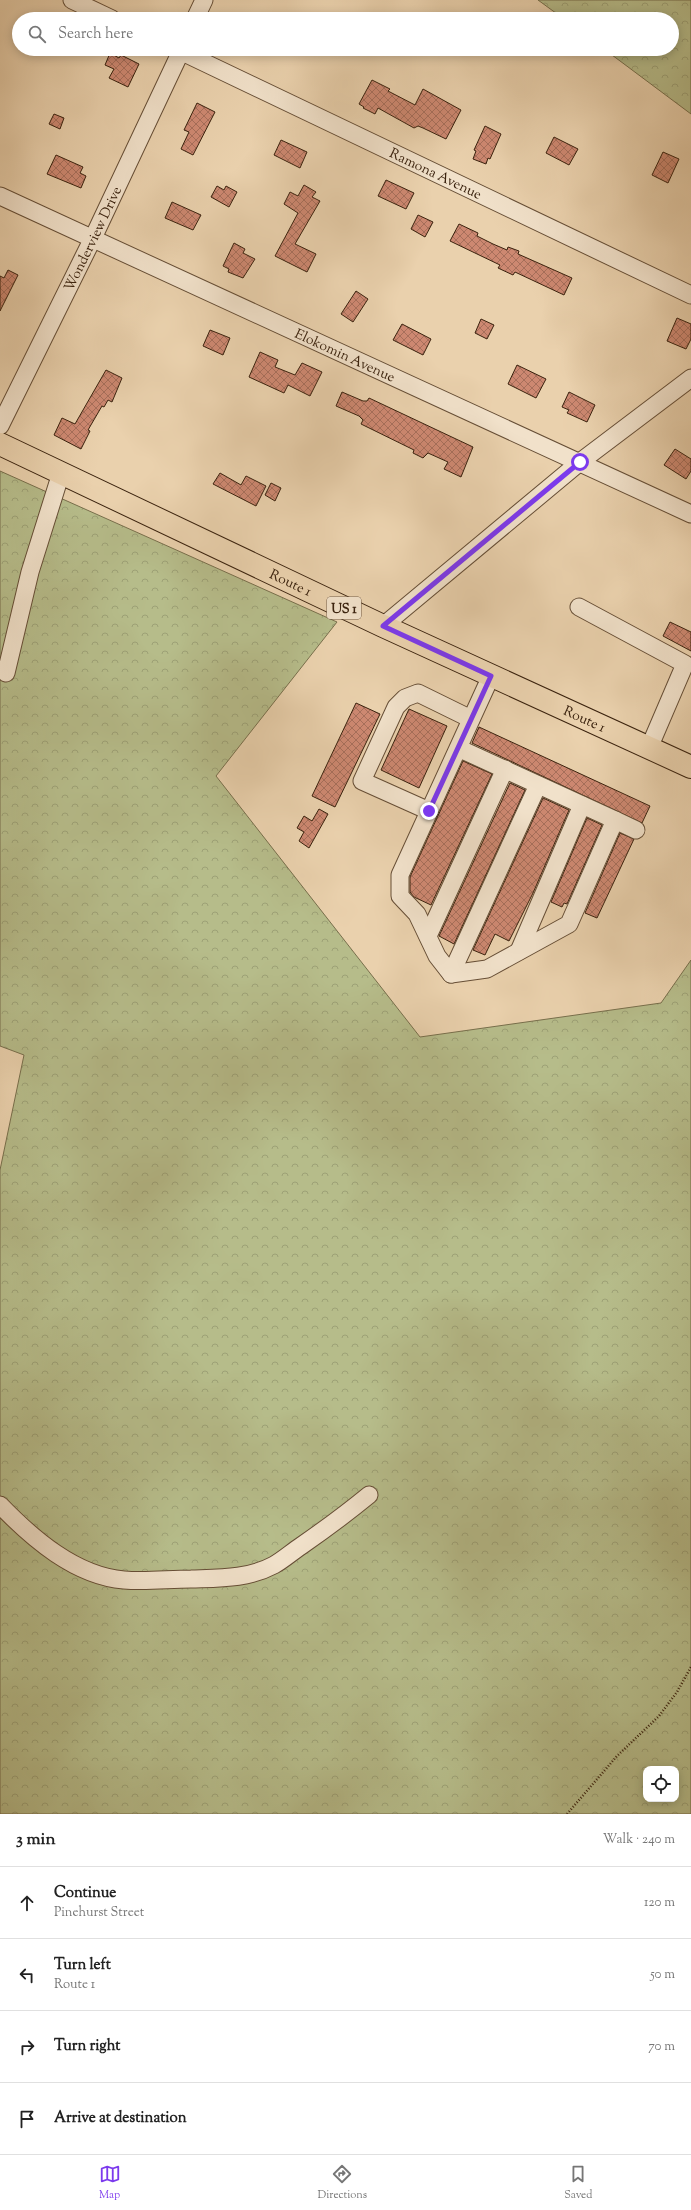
<!DOCTYPE html>
<meta charset="utf-8">
<style>
:root{--surface:#fff;--page:#f6f6f6;--text:#222;--muted:#767676;--line:#e0e0e0;--accent:#7c3aed}
body{margin:0;font-family:"Sorts Mill Goudy",serif;background:var(--page);color:var(--text)}
.controls{position:absolute;right:12px;bottom:12px;display:grid;overflow:hidden;border-radius:8px;box-shadow:0 2px 10px #0003}
.controls button{width:36px;height:36px;display:grid;place-items:center;padding:0;border:0;border-bottom:1px solid var(--line);background:var(--surface);color:var(--text);font:20px sans-serif}
.stop{position:absolute;width:12px;height:12px;margin:-9px;border:3px solid #7c3aed;border-radius:50%;background:#fff}
.stop.end{background:#7c3aed;border-color:#fff;box-shadow:0 1px 4px #0008}
.list{margin:0;padding:0;list-style:none}
h2{display:flex;justify-content:space-between;align-items:center;height:52px;margin:0;padding:0 16px;font-size:17px}
h2 small{font-size:13px;font-weight:400;color:var(--muted)}
.list li{display:grid;grid-template-columns:26px 1fr auto;gap:12px;align-items:center;box-sizing:border-box;height:72px;padding:0 16px;border-top:1px solid var(--line)}
.list b{display:block;font-size:15px;white-space:nowrap}
.list p{margin:0;font-size:13px;white-space:nowrap;color:var(--muted)}
.list em{font-size:13px;font-style:normal;color:var(--muted)}
.icon{flex:none;width:22px;height:22px;fill:none;stroke:currentColor;stroke-width:2;stroke-linecap:round;stroke-linejoin:round}
.map{position:relative;flex:none;width:691px;height:1814px;overflow:hidden}
.search{position:absolute;background:var(--surface);box-shadow:0 2px 10px #0003;left:12px;right:12px;top:12px;height:44px;display:flex;align-items:center;gap:10px;box-sizing:border-box;padding:0 14px;border-radius:22px;color:var(--muted);font-size:15px}
.sheet{height:340px;background:var(--surface)}
nav{display:flex;justify-content:space-around;align-items:center;box-sizing:border-box;height:56px;border-top:1px solid var(--line);background:var(--surface);font-size:11px;color:var(--muted)}
nav a{display:grid;justify-items:center;gap:2px}
nav .on{color:var(--accent)}
.map>svg:first-child{display:block}
.forest{fill:url(#forest-crowns);stroke:#786f4c;fill-rule:evenodd}
.building{fill:url(#building-cross-hatch);stroke:#3a220e}
.lines{fill:none;stroke-linecap:round;stroke-linejoin:round}
.minor-casing{stroke:#664e36;stroke-width:19}
.major-casing{stroke:#3a220e;stroke-width:24}
.path{stroke:#3a220e;stroke-width:2.5;stroke-dasharray:1 2;stroke-linecap:butt}
.minor{stroke:#f1e1ca;stroke-width:17}
.major{stroke:#ead1ad;stroke-width:22}
.route{stroke:#7c3aed;stroke-width:5}
.labels{text-anchor:middle;stroke-width:3.5;stroke-linejoin:round;paint-order:stroke}
.shield{fill:#f1e1ca;stroke:#715b46;stroke-width:1}
.shield-label{font-size:13px;font-weight:bold;fill:#3a220e}
.street-label{font-size:14px;fill:#3a220e;stroke:#f1e1ca}
</style>
<div class="map">
<svg width="691" height="1814" viewBox="0 0 691 1814">
<defs>
<pattern id="forest-crowns" width="20" height="18" patternUnits="userSpaceOnUse"><rect width="20" height="18" fill="#b6bc8a"/><path d="M2 6a3 3 0 1 1 6 0M12 15a3 3 0 1 1 6 0" fill="none" stroke="#9da176"/></pattern>
<pattern id="building-cross-hatch" width="8" height="8" patternUnits="userSpaceOnUse"><rect width="8" height="8" fill="#cd8871"/><path d="M0 0l8 8M0 8l8-8" fill="none" stroke="#a76f5b"/></pattern>
</defs>
<rect width="100%" height="100%" fill="#ead1ad"/>
<filter id="stains"><feTurbulence type="fractalNoise" baseFrequency=".005" numOctaves="4"/><feColorMatrix values="0 0 0 0 .2 0 0 0 0 .09 0 0 0 0 .02 0 0 0 .5 -.17"/></filter>
<radialGradient id="worn" r=".72"><stop offset=".6" stop-color="#630" stop-opacity="0"/><stop offset="1" stop-color="#630" stop-opacity=".3"/></radialGradient>
<!-- forest -->
<g class="forest">
<polygon points="538,0 691,0 691,114 604,49 672,49 672,19 564,19"/>
<path d="M0,471L337,622L216,776L420,1037L661,1003L691,960V1814H0V1170L24,1055L0,1046ZM646,1769H676V1799H646Z"/>
</g>
<!-- building -->
<g class="building">
<polygon points="110,53 119,58 121,55 139,64 128,87 109,78 114,69 105,65"/>
<polygon points="372,80 390,89 388,91 415,105 423,89 461,110 446,139 423,128 418,126 414,128 378,108 375,114 363,108 364,107 359,104"/>
<polygon points="197,103 215,112 193,155 181,149 189,132 184,130"/>
<polygon points="54,114 64,118 60,129 49,124"/>
<polygon points="485,126 501,134 490,159 488,158 486,164 473,159 476,151 474,150"/>
<polygon points="554,137 578,149 569,165 546,153"/>
<polygon points="281,140 307,152 300,168 274,155"/>
<polygon points="663,152 679,159 668,183 652,175"/>
<polygon points="56,155 83,167 80,173 86,176 81,188 47,174"/>
<polygon points="386,180 414,193 406,209 378,196"/>
<polygon points="304,185 316,192 312,197 320,201 295,244 316,254 307,272 275,256 298,213 284,204 290,192 298,196"/>
<polygon points="217,186 224,190 226,186 237,192 229,207 211,197"/>
<polygon points="172,202 201,215 193,230 165,218"/>
<polygon points="418,215 433,222 425,237 411,229"/>
<polygon points="459,224 478,233 477,236 493,244 507,250 508,247 519,251 518,254 572,278 564,295 515,272 513,275 498,268 500,265 450,241"/>
<polygon points="234,243 245,249 243,253 255,259 243,278 228,272 229,269 223,266"/>
<polygon points="8,270 18,275 0,311 0,276 4,278"/>
<polygon points="356,291 368,299 353,322 341,314"/>
<polygon points="677,318 691,324 691,339 686,349 667,341"/>
<polygon points="481,319 494,325 487,339 475,333"/>
<polygon points="402,324 431,339 423,355 393,340"/>
<polygon points="210,330 230,338 223,355 203,346"/>
<polygon points="260,352 278,360 275,367 295,375 302,363 322,372 310,396 288,385 284,393 249,377"/>
<polygon points="517,365 546,379 536,398 508,384"/>
<polygon points="106,370 122,378 112,402 108,400 104,407 102,406 88,430 90,431 81,449 54,435 62,418 75,424"/>
<polygon points="342,392 363,401 367,401 369,398 473,447 461,477 444,469 448,462 428,453 423,458 413,453 414,450 361,424 363,420 359,416 336,406"/>
<polygon points="569,392 595,405 587,422 567,413 569,410 562,407"/>
<polygon points="675,449 691,459 691,471 686,479 664,465"/>
<polygon points="220,473 241,485 246,476 266,486 256,506 213,484"/>
<polygon points="271,483 281,488 275,501 265,495"/>
<polygon points="670,622 691,632 691,651 663,636"/>
<polygon points="356,703 380,714 335,807 312,796"/>
<polygon points="409,709 447,726 419,788 381,770"/>
<polygon points="479,727 650,806 642,823 472,743"/>
<polygon points="463,761 492,774 431,905 414,897 410,892 410,877"/>
<polygon points="510,783 525,790 454,944 439,936"/>
<polygon points="543,798 569,810 533,893 509,941 495,934 485,955 473,950"/>
<polygon points="319,809 328,814 309,848 299,841 304,832 297,828 304,816 312,821"/>
<polygon points="587,818 602,825 567,904 564,903 562,907 551,902"/>
<polygon points="620,833 634,839 597,918 585,913"/>
</g>
<g class="lines">
<!-- minor casing -->
<g class="minor-casing">
<g id="minor">
<polyline points="72,0 112,19"/>
<polyline points="195,19 204,0"/>
<path id="s1" d="M176,49L691,295"/>
<path id="s2" d="M0,196L691,514"/>
<path id="s3" d="M0,426L93,238L182,49"/>
<polyline points="579,607 685,664 649,748"/>
<polyline points="383,626 580,462 691,378"/>
<polyline points="6,673 30,572 61,473"/>
<polyline points="458,748 615,820 569,924 487,969 451,974 437,956 417,914 400,896 400,875 491,676"/>
<polyline points="429,811 362,781 396,707 405,698 418,693 471,719"/>
<polyline points="615,820 636,830"/>
<polyline points="428,936 505,769"/>
<polyline points="519,951 582,805"/>
<polyline points="451,974 538,785"/>
<path d="M0,1505C32,1538 75,1576 124,1580C146,1582 169,1579 191,1579C219,1578 248,1579 274,1565C283,1560 292,1552 301,1546C324,1530 347,1513 369,1495"/>
</g>
</g>
<!-- major casing -->
<g class="major-casing">
<g id="major">
<path id="s4" d="M0,444L383,626L691,767"/>
</g>
</g>
<!-- path -->
<polyline class="path" points="567,1814 617,1756 659,1716 677,1692 691,1667"/>
<!-- minor -->
<use href="#minor" class="minor"/>
<!-- major -->
<use href="#major" class="major"/>
</g>
<g class="lines">
<!-- route -->
<polyline class="route" points="429,811 491,676 383,626 580,462"/>
</g>
<g class="labels">
<!-- shield labels -->
<rect class="shield" x="327" y="597" width="34" height="22" rx="3"/>
<g class="shield-label">
<text x="344" y="613">US 1</text>
</g>
<!-- street labels -->
<g class="street-label">
<text dy="5" stroke="none"><textPath href="#s1" startOffset="288">Ramona Avenue</textPath></text>
<text dy="5" stroke="none"><textPath href="#s3" startOffset="209">Wonderview Drive</textPath></text>
<text dy="5" stroke="none"><textPath href="#s2" startOffset="380">Elokomin Avenue</textPath></text>
<text dy="5" stroke="none"><textPath href="#s4" startOffset="322">Route 1</textPath></text>
<text dy="5" stroke="none"><textPath href="#s4" startOffset="646">Route 1</textPath></text>
</g>
</g>
<rect width="100%" height="100%" filter="url(#stains)"/>
<rect width="100%" height="100%" fill="url(#worn)"/>
</svg>
<div class="controls">
<button><svg class="icon" aria-label="locate" viewBox="0 0 24 24"><circle cx="12" cy="12" r="6"/><path d="M12 2v4M12 18v4M2 12h4M18 12h4"/></svg></button>
</div>
<div class="stop" style="left:580px;top:462px"></div>
<div class="stop end" style="left:429px;top:811px"></div>
<div class="search"><svg class="icon" aria-label="search" viewBox="0 0 24 24"><circle cx="10" cy="10" r="6"/><path d="M15 15l6 6"/></svg>Search here</div>
</div>
<section class="sheet">
<h2>3 min<small>Walk · 240 m</small></h2>
<ul class="list">
<li><svg class="icon" aria-label="ahead" viewBox="0 0 24 24"><path d="M12 20V5M6 11l6-6 6 6"/></svg><div><b>Continue</b><p>Pinehurst Street</p></div><em>120 m</em></li>
<li><svg class="icon" aria-label="left" viewBox="0 0 24 24"><path d="M17 20v-9H6M10 6l-5 5 5 5"/></svg><div><b>Turn left</b><p>Route 1</p></div><em>50 m</em></li>
<li><svg class="icon" aria-label="right" viewBox="0 0 24 24"><path d="M7 20v-9h11M14 6l5 5-5 5"/></svg><div><b>Turn right</b></div><em>70 m</em></li>
<li><svg class="icon" aria-label="arrive" viewBox="0 0 24 24"><path d="M6 21V4h12l-3 4 3 4H6"/></svg><div><b>Arrive at destination</b></div></li>
</ul>
</section>
<nav>
<a class="on"><svg class="icon" aria-label="map" viewBox="0 0 24 24"><path d="M3 6l6-2 6 2 6-2v14l-6 2-6-2-6 2zM9 4v14M15 6v14"/></svg>Map</a>
<a><svg class="icon" aria-label="directions" viewBox="0 0 24 24"><path d="M12 3l9 9-9 9-9-9zM9 14v-3h6M13 9l2 2-2 2"/></svg>Directions</a>
<a><svg class="icon" aria-label="saved" viewBox="0 0 24 24"><path d="M7 4h10v16l-5-4-5 4z"/></svg>Saved</a>
</nav>
